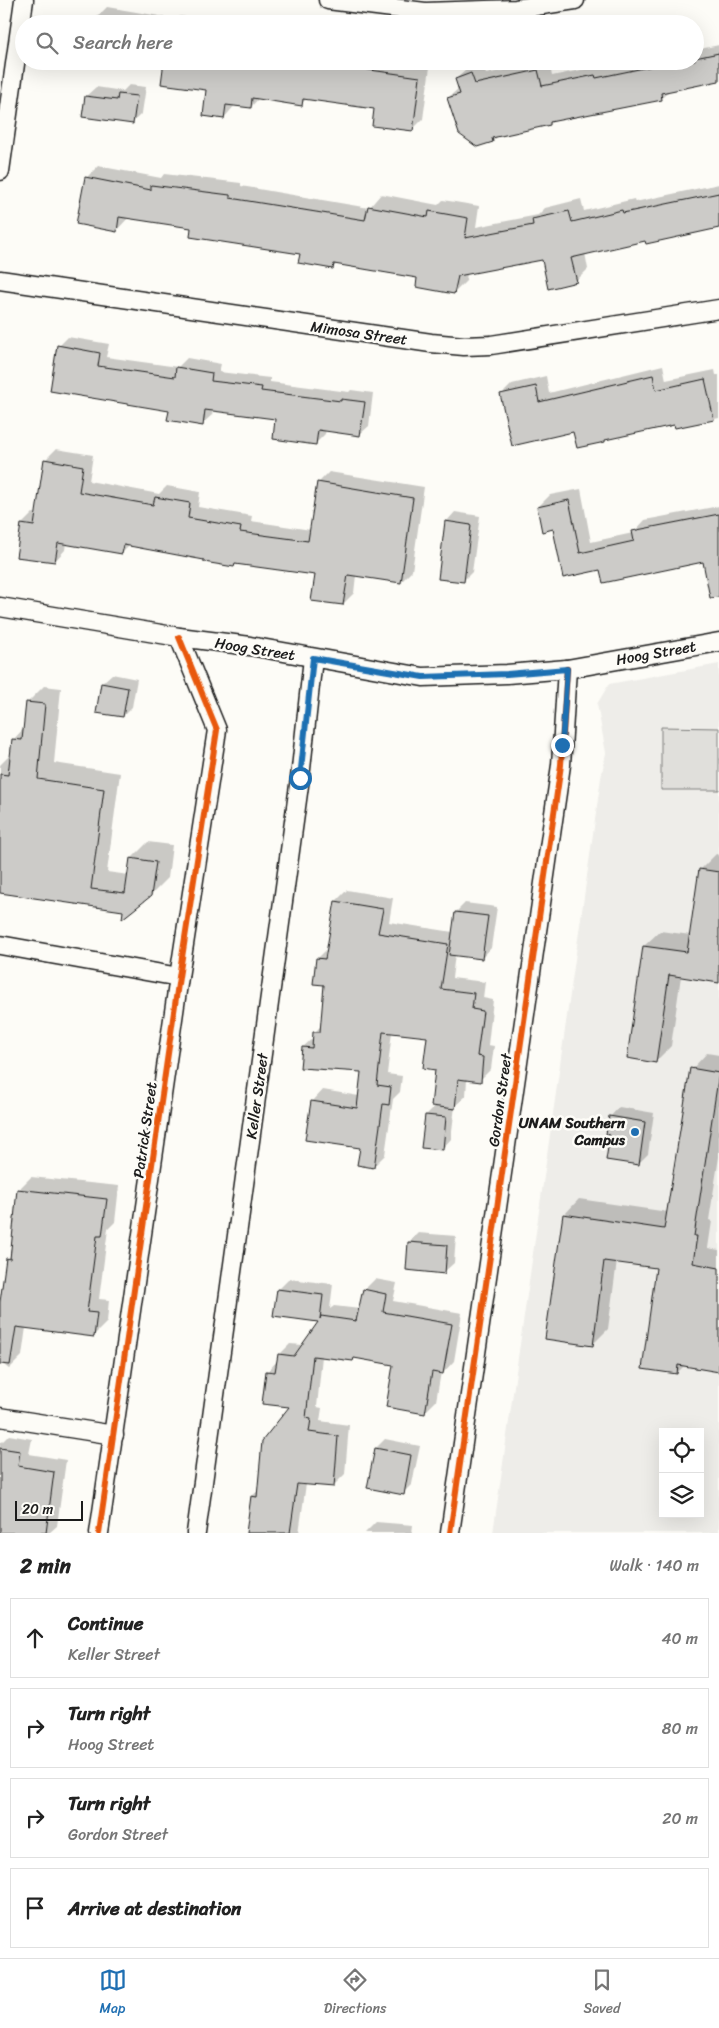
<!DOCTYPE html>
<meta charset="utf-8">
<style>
:root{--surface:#fff;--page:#f6f6f6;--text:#222;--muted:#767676;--line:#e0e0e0;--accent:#1f6fb2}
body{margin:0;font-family:Sriracha,sans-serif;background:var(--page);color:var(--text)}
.controls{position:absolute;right:15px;bottom:15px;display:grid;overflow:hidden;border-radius:0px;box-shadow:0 5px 20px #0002}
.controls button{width:45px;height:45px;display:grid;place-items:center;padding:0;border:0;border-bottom:1px solid var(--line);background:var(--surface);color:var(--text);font:25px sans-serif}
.scale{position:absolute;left:15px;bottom:12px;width:68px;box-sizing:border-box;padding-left:5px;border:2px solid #1c1c1c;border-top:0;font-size:14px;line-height:18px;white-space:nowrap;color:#1c1c1c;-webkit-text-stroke:4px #fdfcf7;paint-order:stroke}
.stop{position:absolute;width:15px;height:15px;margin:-11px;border:4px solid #1f6fb2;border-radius:50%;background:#fff}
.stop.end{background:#1f6fb2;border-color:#fff;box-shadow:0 1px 5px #0008}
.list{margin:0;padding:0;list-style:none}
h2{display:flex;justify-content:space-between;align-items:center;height:65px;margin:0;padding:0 20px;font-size:21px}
h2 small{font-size:16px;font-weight:400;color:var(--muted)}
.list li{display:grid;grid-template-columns:32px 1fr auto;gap:15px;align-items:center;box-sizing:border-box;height:80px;margin:0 10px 10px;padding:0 10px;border:1px solid var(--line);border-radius:0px}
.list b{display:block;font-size:19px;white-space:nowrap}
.list p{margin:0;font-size:16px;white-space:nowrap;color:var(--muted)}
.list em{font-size:16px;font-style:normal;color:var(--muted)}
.icon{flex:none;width:28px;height:28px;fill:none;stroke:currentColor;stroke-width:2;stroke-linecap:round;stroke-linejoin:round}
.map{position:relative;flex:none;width:719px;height:1533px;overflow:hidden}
.search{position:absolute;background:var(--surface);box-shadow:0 5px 20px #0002;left:15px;right:15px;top:15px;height:55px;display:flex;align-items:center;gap:12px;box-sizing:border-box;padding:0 18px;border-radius:28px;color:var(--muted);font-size:19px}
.sheet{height:425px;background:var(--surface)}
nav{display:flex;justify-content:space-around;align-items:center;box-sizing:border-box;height:70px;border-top:1px solid var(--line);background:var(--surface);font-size:14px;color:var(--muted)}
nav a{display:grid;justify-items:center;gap:2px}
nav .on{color:var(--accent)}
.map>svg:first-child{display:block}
.built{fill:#eeede9;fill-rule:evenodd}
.green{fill:#e0dfdb;stroke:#7e7e7c}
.shadow{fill:#0003}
.building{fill:#cccbc8;stroke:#1c1c1c}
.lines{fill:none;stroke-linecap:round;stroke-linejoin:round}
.street-casing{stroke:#1c1c1c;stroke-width:21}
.street{stroke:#fdfcf7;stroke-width:18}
.cycleway-casing{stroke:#fdfcf7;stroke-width:9}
.cycleway{stroke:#e8590c;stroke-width:6}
.route{stroke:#1f6fb2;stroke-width:6}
.poi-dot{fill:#1f6fb2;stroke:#fdfcf7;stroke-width:2}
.labels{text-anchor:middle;stroke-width:5;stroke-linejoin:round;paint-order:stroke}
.street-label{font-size:15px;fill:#1c1c1c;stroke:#fdfcf7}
.poi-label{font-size:15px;font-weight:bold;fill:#1c1c1c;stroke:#fdfcf7;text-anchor:end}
</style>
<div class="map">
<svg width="719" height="1533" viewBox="0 0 719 1533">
<rect width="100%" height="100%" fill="#fdfcf7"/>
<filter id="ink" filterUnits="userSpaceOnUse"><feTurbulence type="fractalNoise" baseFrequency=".02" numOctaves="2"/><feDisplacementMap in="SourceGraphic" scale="10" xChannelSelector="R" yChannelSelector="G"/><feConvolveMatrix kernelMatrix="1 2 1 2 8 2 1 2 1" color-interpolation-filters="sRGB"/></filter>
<g filter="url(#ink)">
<!-- built -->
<path class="built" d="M719,664V1533H493L601,778L606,753L597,704L609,684ZM663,1432H700V1514H663Z"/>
<!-- green -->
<polygon class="green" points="661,727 719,728 719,790 661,790"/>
<!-- shadow -->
<g class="shadow">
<polygon points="107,7 177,19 180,16 212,21 212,24 95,24 96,18"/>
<polygon points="719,45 719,80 670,90 661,99 553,120 550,124 499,135 493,141 448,98 459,88 456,79 467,69 482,63 486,74 549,61 552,76 605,65 606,68 640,61 695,61 695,50"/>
<polygon points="151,61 388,61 430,67 423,119 412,130 376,108 307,98 301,104 259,98 251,107 235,105 224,118 207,89 165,64"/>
<polygon points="129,85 146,87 142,113 133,122 86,96 96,87 123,91"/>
<polygon points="98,166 161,178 164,174 241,183 241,186 369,208 381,194 438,205 443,200 479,206 476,227 538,215 545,208 581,199 584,211 634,199 635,202 719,184 719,227 646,239 585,253 588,269 576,281 542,259 467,273 466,281 454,293 419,277 337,263 333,268 301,253 193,227 129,217 116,231 86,178"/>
<polygon points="68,337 109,344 106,357 178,367 187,358 221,364 219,372 270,378 270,382 349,392 351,390 373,393 369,426 359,435 326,429 325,434 316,443 277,418 213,410 212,415 202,424 170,410 59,346"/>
<polygon points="663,365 666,380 715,370 716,375 719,375 719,418 676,427 675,424 608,438 605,441 574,431 501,395 512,384 546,376 549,393"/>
<polygon points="56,449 93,455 89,481 159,494 167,486 200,492 198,507 252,516 251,521 311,530 318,483 329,472 424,487 412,571 401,582 356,575 354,593 343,604 317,574 237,563 234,566 206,559 130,545 122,553 66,543 65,550 55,561 22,524 33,513 37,514 45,460"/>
<polygon points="581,489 591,542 633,533 645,520 719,506 719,568 704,561 601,568 564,576 554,528 538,507 550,495"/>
<polygon points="455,512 480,516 472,572 463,581 446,522"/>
<polygon points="112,674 137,679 132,707 123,716 102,683"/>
<polygon points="44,686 61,688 54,763 120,773 107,872 129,875 131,859 148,842 172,845 168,878 151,895 124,910 0,892 0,765 9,756 11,756 13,740 24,728 27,703"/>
<polygon points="716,854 719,855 719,981 681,976 671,1046 656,1061 644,946 660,931 691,935 700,870"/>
<polygon points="347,890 393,898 389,922 453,932 456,912 465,903 497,907 491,948 482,958 455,954 452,978 485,982 483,998 493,1000 488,1045 494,1046 491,1069 480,1080 467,1079 466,1096 455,1106 451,1139 442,1149 422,1147 426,1115 436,1105 436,1068 428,1036 392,1032 387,1074 402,1076 400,1092 393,1099 385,1155 374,1166 361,1147 312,1102 323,1090 359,1096 362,1071 303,1047 314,1037 314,1033 322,1025 326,984 317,959 328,948 336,901"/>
<polygon points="707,1053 719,1055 719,1157 709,1220 712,1221 708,1248 719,1250 719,1370 685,1365 677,1373 657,1267 617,1261 608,1329 593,1344 564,1215 579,1199 668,1212 692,1069"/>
<polygon points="619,1107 654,1113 648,1154 638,1164 611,1134 610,1117"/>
<polygon points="31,1177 119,1186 115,1222 108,1229 99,1299 109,1300 107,1322 94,1335 26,1327 22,1356 9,1369 0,1362 0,1302 3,1299 7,1259 12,1254 18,1190"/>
<polygon points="418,1233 456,1236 454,1263 444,1272 409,1242"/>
<polygon points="289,1279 333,1284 330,1309 334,1306 360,1309 364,1290 375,1279 397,1283 393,1301 462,1313 454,1361 443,1373 441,1372 436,1401 425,1412 394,1364 355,1357 353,1359 322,1356 317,1407 322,1408 320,1421 349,1425 345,1474 333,1486 306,1484 299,1533 247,1533 252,1496 259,1490 292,1406 267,1372 278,1360 279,1355 290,1344 303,1345 320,1321 278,1290"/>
<polygon points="9,1435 32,1439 29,1454 66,1460 57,1526 49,1533 0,1531 0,1442 2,1442"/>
<polygon points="385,1439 420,1446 412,1484 403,1493 376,1448"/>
<polygon points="376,1522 413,1525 412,1533 365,1533"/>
</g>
<!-- building -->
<g class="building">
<polygon points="719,53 719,81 661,93 662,100 550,122 550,125 492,138 493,142 477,147 459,134 447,98 460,94 455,79 471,73 475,84 538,70 542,86 595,75 596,78 677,61 695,61 695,58"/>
<polygon points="164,61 275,61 333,69 334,61 364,61 363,69 420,77 413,131 372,126 374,109 303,99 302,106 252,98 251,108 226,105 224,119 203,116 206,90 161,84"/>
<polygon points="118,94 137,96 133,124 82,117 85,96 117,100"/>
<polygon points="85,177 151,190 151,185 230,195 230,198 365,220 368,206 428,217 429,211 468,218 465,238 533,225 532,219 569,211 572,222 622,210 623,213 719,193 719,228 646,244 645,241 571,258 577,282 548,289 542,260 458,276 454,294 416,287 417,278 334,264 333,269 298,263 300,254 190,237 191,228 119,217 117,232 76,224"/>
<polygon points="57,345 100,353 98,366 175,377 176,367 212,373 211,381 262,387 261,391 341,401 341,399 365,402 360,436 318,430 316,445 273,439 275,419 205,410 203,426 167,420 169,411 50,391"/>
<polygon points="653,375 656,390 705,379 714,420 675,428 674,425 605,440 605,442 577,448 573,432 512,446 500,394 536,386 539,402"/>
<polygon points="44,459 83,466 79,492 153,505 155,497 190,503 188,518 241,527 240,532 308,541 317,482 413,498 401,583 348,575 343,605 311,601 315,575 235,564 234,567 204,562 204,560 124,545 122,554 58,543 55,562 16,557 21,524 34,526"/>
<polygon points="569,500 580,553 634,541 632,531 719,514 719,597 710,598 703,562 603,583 600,570 563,578 553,529 542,532 537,507"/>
<polygon points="445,521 471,525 464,582 438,579"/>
<polygon points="101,683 128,688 123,717 96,713"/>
<polygon points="26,702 45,704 38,779 104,789 91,889 125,893 130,858 156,862 151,896 122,919 123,911 0,893 0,774 8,775 12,739 22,740"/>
<polygon points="699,869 719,872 719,983 669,975 656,1063 627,1058 643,946 687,952"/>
<polygon points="335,901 383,909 378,933 448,944 441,989 474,993 472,1009 483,1011 477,1056 483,1057 481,1082 458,1079 455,1109 431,1106 435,1070 423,1068 427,1037 383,1032 377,1085 391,1087 389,1105 383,1104 374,1168 357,1165 360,1148 305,1140 311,1101 357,1108 361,1072 300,1068 302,1047 312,1048 313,1032 320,1032 324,985 313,984 316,958 325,959"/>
<polygon points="455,912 488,916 482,959 449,955"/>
<polygon points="690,1068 719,1073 694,1236 697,1236 693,1263 719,1268 719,1372 678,1365 677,1374 642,1369 656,1268 604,1261 593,1346 545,1339 563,1214 664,1229"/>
<polygon points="425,1115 446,1117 443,1150 421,1148"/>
<polygon points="609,1116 645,1122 639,1165 606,1160 610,1135 606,1134"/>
<polygon points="17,1189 107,1199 102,1236 97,1236 87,1312 97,1313 94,1337 16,1327 10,1365 0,1364 0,1302 6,1258 10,1259"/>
<polygon points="408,1242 447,1245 445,1274 406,1270"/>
<polygon points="277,1289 323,1295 320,1319 321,1316 356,1321 363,1289 386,1294 383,1312 452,1324 443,1374 432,1372 425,1414 386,1407 393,1365 354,1358 353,1361 313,1356 306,1418 311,1419 309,1432 338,1436 334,1487 297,1484 290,1533 246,1533 251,1496 257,1497 262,1441 289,1407 262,1404 266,1371 275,1372 278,1354 294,1356 318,1322 273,1316"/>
<polygon points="0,1448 20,1451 18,1466 54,1472 46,1533 0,1533"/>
<polygon points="375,1448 411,1455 404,1495 367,1488"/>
</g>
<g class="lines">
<!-- street casing -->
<g class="street-casing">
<g id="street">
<polyline points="328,0 425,12 516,9 575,0"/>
<polyline points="0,171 24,0"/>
<polyline points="0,280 431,343 464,346 491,345 719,309"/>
<polyline points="0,607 179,637 250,646 423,677 507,674 567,669 719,642"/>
<polyline points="0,945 179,977"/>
<polyline points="0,1417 114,1435"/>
<polyline points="99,1533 179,977 217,730 179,637"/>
<polyline points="196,1533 300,778 313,658"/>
<polyline points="450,1533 561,765 567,669"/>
</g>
</g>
<!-- street -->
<use href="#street" class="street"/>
<!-- cycleway casing -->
<g class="cycleway-casing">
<g id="cycleway">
<polyline points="99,1533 179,977 217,730 179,637"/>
<polyline points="450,1533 561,765 567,669"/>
</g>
</g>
<!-- cycleway -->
<use href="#cycleway" class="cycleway"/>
</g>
</g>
<g class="lines" filter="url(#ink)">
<!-- route -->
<polyline class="route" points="300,778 313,658 423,677 507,674 567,669 562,745"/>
</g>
<!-- markers -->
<circle class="poi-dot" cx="635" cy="1132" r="5"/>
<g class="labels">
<!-- street labels -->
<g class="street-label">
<text transform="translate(359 333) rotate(8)" y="5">Mimosa Street</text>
<text transform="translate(255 649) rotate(9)" y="5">Hoog Street</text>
<text transform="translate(656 653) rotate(-10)" y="5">Hoog Street</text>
<text transform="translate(257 1096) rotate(-82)" y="5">Keller Street</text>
<text transform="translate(500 1100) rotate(-82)" y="5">Gordon Street</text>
<text transform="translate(145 1130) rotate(-82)" y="5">Patrick Street</text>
</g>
<!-- poi labels -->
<g class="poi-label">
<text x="625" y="1128">UNAM Southern<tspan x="625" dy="17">Campus</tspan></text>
</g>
</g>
</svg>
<div class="controls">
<button><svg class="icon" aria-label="locate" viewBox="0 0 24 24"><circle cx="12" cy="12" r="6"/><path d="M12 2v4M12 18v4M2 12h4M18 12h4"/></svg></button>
<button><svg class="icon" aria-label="layers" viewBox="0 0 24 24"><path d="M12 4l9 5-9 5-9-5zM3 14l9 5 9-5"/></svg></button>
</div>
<div class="scale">20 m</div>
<div class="stop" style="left:300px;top:778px"></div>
<div class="stop end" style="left:562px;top:745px"></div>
<div class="search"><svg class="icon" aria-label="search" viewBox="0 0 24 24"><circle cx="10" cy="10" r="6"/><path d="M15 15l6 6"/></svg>Search here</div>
</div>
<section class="sheet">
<h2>2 min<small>Walk · 140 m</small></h2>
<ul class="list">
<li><svg class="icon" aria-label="ahead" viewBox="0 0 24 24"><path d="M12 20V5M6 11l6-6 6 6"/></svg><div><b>Continue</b><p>Keller Street</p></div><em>40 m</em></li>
<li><svg class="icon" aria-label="right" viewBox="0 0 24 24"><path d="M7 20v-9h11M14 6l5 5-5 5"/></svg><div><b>Turn right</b><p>Hoog Street</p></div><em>80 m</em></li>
<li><svg class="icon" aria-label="right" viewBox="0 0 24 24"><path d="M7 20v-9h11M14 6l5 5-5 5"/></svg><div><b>Turn right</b><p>Gordon Street</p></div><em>20 m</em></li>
<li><svg class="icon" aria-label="arrive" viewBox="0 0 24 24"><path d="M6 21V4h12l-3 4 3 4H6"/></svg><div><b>Arrive at destination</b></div></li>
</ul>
</section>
<nav>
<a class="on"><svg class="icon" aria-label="map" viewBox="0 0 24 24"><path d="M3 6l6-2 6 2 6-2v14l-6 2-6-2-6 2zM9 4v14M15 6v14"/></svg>Map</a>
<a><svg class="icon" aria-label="directions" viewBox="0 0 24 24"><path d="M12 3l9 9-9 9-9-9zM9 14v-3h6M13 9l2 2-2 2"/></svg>Directions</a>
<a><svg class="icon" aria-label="saved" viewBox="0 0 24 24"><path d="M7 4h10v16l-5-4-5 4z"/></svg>Saved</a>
</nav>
